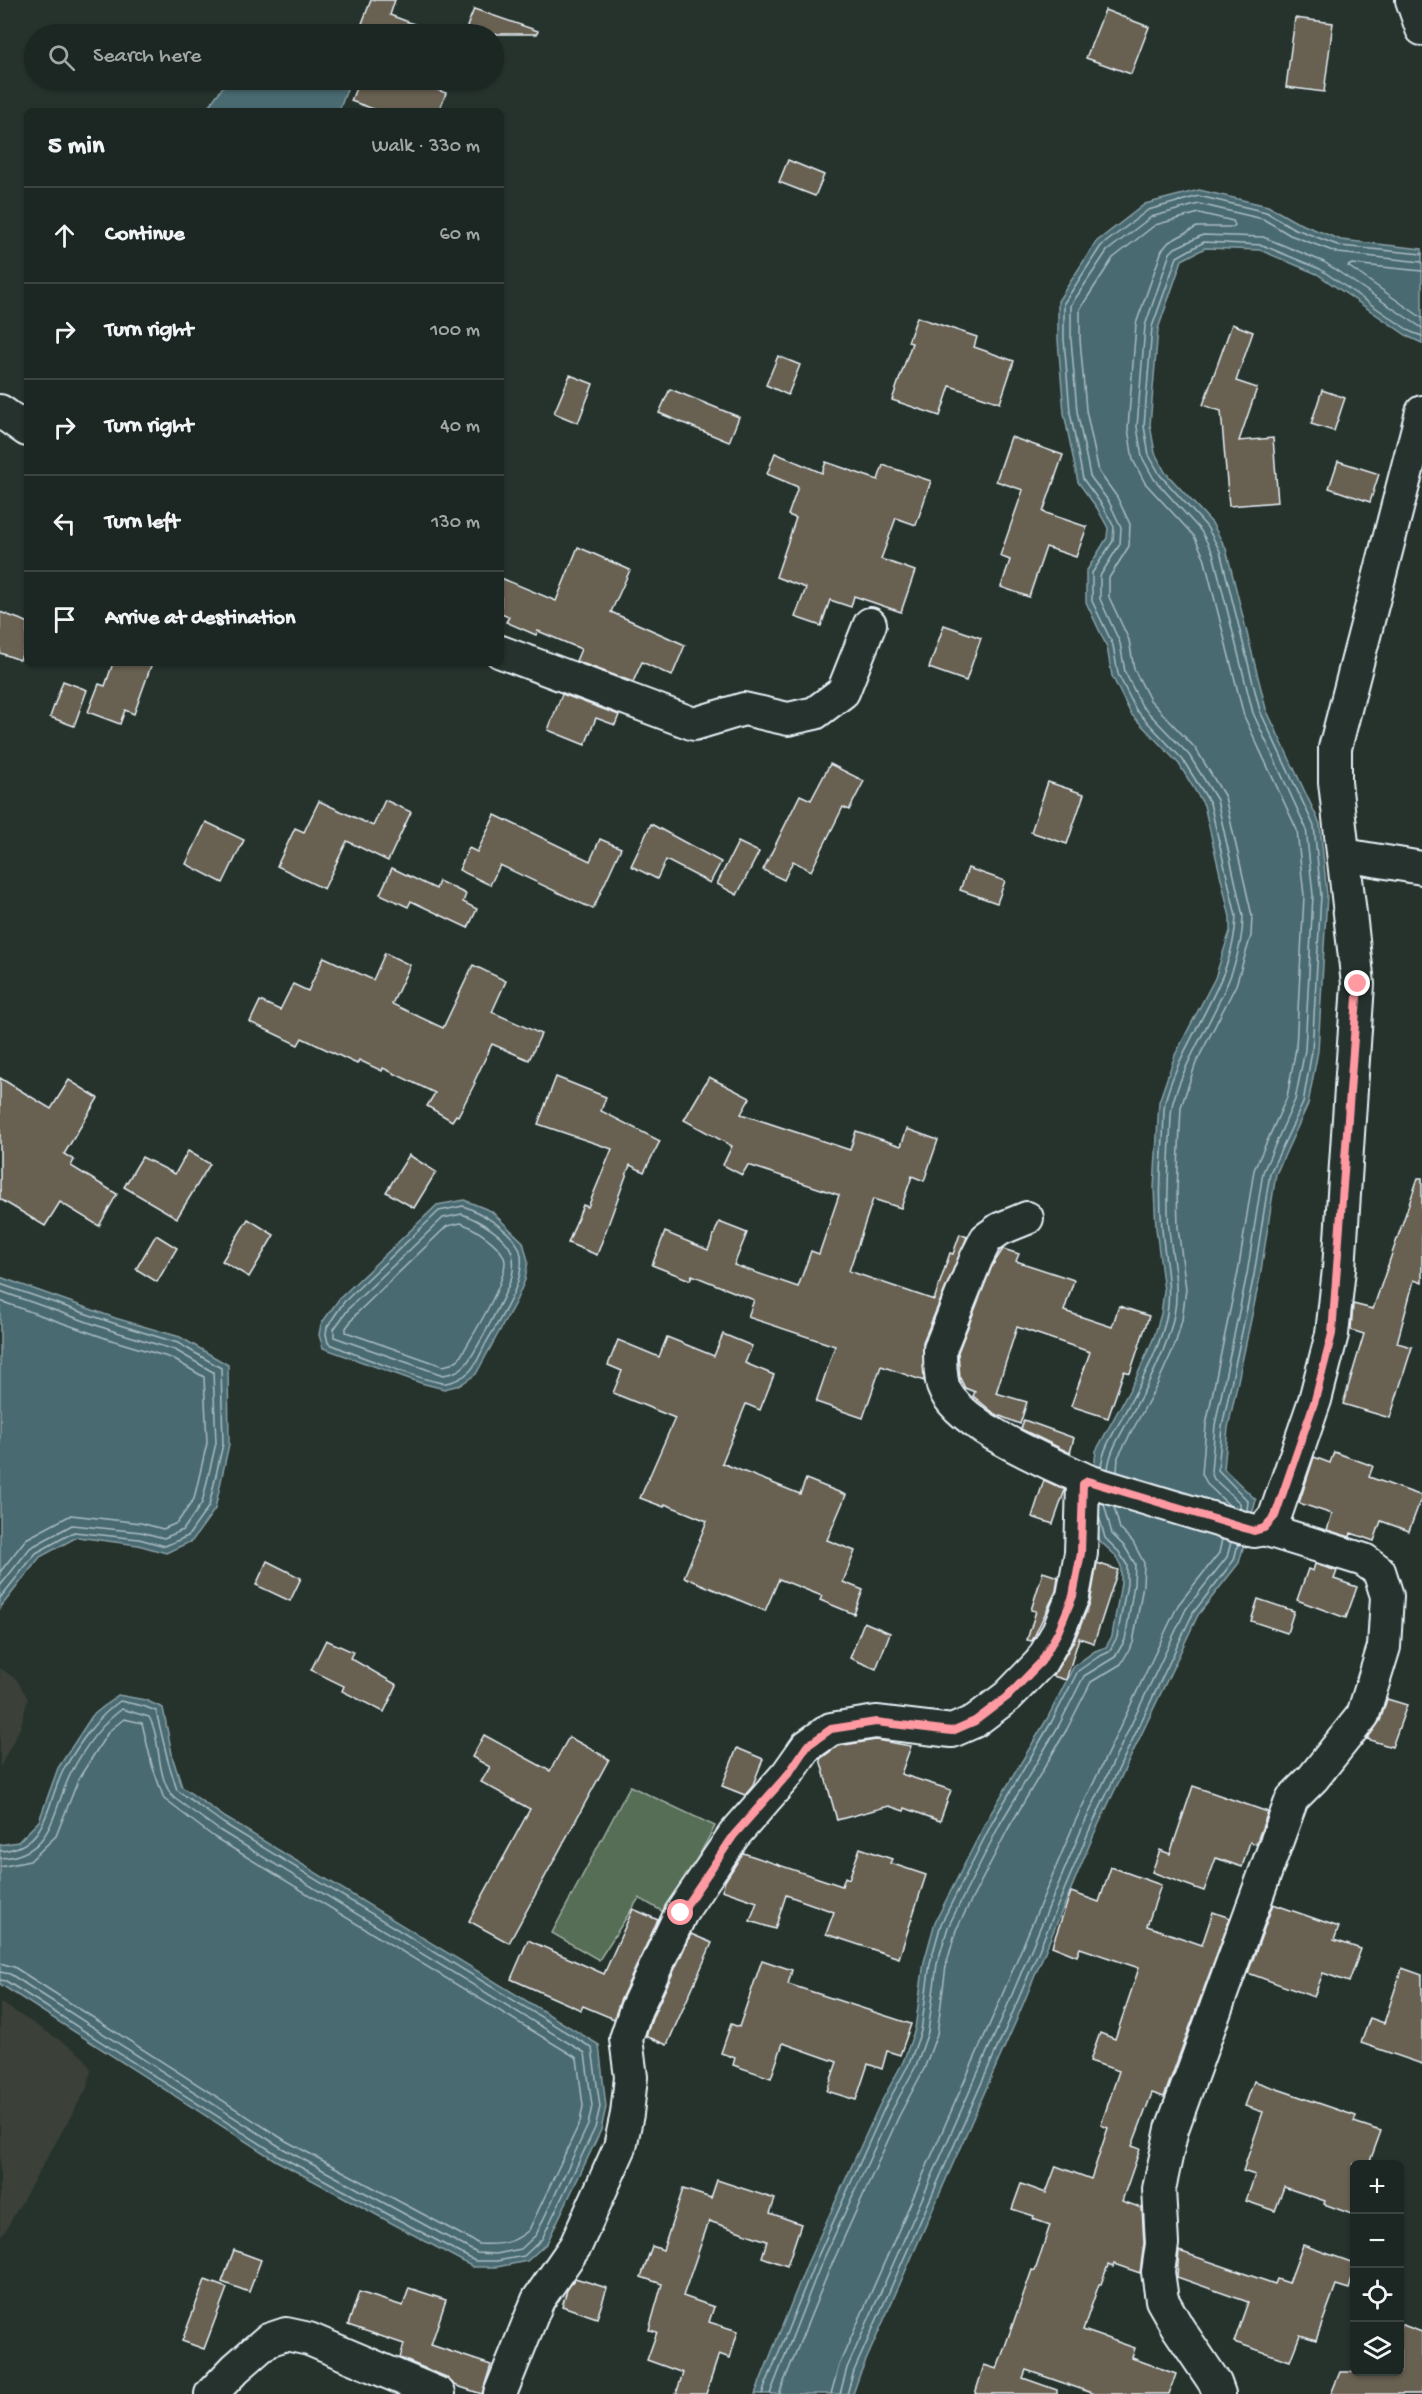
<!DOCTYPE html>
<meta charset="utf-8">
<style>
:root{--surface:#1c2622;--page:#29322f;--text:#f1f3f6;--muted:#a0a5a5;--line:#3a4340}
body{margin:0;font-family:"Gochi Hand",sans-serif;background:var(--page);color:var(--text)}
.controls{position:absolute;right:18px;bottom:18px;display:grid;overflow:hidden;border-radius:9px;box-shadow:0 2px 4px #0004}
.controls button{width:54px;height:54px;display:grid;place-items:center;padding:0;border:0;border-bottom:2px solid var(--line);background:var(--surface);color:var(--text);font:30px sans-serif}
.stop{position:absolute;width:18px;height:18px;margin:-14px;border:4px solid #ff9aa2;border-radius:50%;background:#fff}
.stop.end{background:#ff9aa2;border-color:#fff;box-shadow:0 2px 6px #0008}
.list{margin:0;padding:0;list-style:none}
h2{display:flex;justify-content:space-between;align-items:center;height:78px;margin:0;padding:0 24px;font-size:26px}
h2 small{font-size:20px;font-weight:400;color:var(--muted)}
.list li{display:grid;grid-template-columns:39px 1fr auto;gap:18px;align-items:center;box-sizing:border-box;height:96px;padding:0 24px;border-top:2px solid var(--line)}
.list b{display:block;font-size:22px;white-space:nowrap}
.list em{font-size:20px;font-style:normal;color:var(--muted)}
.icon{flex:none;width:33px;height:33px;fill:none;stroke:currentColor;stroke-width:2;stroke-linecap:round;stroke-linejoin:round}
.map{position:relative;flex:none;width:1422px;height:2394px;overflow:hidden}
.search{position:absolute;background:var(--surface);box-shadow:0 2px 4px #0004;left:24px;top:24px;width:480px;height:66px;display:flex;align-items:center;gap:15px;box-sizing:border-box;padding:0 21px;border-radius:33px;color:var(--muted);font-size:22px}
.panel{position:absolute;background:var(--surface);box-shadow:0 2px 4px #0004;left:24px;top:108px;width:480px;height:558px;border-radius:9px}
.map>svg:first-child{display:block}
.built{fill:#3a4038}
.green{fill:#566e54;stroke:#9fb0a6;stroke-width:1.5}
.water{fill:#4a6a71;stroke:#89a0a7;stroke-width:1.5}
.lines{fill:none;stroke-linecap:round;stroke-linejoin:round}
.shore{stroke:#a9bbc2;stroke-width:1.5}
.building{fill:#686051;stroke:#e8f1f8;stroke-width:1.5}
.minor-casing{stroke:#e8f1f8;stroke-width:36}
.minor{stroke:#26332d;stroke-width:32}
.route{stroke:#ff9aa2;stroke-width:8}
</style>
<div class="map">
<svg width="1422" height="2394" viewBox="0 0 1422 2394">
<rect width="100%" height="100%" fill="#26332d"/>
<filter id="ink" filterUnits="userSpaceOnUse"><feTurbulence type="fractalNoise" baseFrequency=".0167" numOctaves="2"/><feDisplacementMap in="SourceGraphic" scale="12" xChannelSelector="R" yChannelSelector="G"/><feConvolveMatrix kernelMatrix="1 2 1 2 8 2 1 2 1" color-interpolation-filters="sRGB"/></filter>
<g filter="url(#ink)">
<!-- built -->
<g class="built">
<polygon points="0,1668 17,1680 28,1699 20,1728 0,1767"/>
<polygon points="0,2002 75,2050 85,2059 91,2070 87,2088 5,2231 0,2236"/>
</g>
<!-- green -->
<polygon class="green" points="630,1786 715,1826 667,1914 639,1898 599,1960 552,1933"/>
<!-- water -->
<g class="water">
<polygon points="228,80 350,80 350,81 339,111 205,111"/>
<polygon points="1199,190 1268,206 1296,222 1341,240 1422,249 1422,343 1409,337 1317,274 1260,250 1205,248 1182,260 1158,329 1150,425 1155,453 1165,472 1212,523 1226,549 1266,709 1320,824 1327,895 1318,1051 1308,1104 1276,1174 1260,1277 1228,1428 1224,1469 1256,1500 1239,1563 1198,1615 1094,1834 1016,2021 860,2374 853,2394 755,2394 807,2264 879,2106 903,2062 915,2029 924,1962 935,1922 988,1818 1047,1719 1074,1666 1095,1651 1106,1647 1112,1636 1121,1583 1121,1566 1115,1555 1100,1541 1090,1505 1096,1451 1136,1378 1154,1337 1161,1314 1164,1291 1156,1228 1154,1189 1159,1102 1175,1055 1215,978 1230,931 1230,917 1204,805 1179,764 1131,714 1112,676 1107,647 1086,602 1086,572 1107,538 1108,528 1097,508 1078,482 1064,413 1058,340 1058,301 1096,242 1145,204"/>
<polygon points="464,1200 491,1211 523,1242 528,1261 525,1280 516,1301 476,1374 460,1385 444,1389 421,1383 323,1348 319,1335 321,1324 339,1299 437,1205"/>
<polygon points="0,1277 115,1318 180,1337 228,1365 229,1444 215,1509 192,1541 166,1553 138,1545 77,1537 40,1557 0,1608"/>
<polygon points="118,1695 145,1700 163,1708 173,1759 182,1787 226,1818 599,2045 606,2107 601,2130 547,2243 527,2261 497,2267 473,2267 275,2160 0,1984 0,1845 18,1842 39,1821 58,1768 92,1716"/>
</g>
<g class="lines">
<!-- shore -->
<g class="shore">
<polyline points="1422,271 1352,264 1348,266 1422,318"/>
<path d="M463,1206C480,1212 509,1229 518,1246C532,1273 499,1320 486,1343C481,1352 477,1364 470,1371C464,1377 454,1382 446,1383C430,1384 346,1351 328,1343L326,1334L327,1327L344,1302L439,1211Z"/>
<path d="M462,1214C478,1220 507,1236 512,1253C514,1261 514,1268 512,1276C508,1290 474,1357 464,1366C458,1372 451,1374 443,1375L334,1337V1329L350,1307L443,1218Z"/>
<path d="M461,1223C474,1228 504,1246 505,1262C505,1285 471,1338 459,1359L451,1364L443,1366L346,1332V1328L357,1313L447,1226Z"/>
<polyline points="0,1284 113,1323 178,1343 221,1368 223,1444 209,1506 188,1536 165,1546 139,1539 74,1532 36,1553 0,1598"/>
<polyline points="0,1291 110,1330 175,1350 213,1372 216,1443 202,1503 183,1530 164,1538 141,1532 72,1525 30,1548 0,1586"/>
<polyline points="0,1301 108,1339 171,1358 204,1377 207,1443 194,1499 177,1523 163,1529 141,1523 71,1515 26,1539 0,1572"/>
<path d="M1101,1467C1103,1448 1113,1434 1122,1418C1139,1385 1160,1350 1167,1314C1172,1285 1164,1257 1162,1228C1159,1198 1161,1168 1163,1138C1164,1126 1163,1113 1165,1102C1181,1038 1235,983 1236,916L1210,803L1183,760L1136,710L1118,674L1113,645L1092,601V573L1113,541L1114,527L1102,505L1083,479L1070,412L1064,339V303L1101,246L1148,210L1199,196L1266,212L1293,228L1340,246L1422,254"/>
<path d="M1108,1469C1110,1449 1122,1433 1131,1415C1148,1384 1167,1350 1174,1315C1180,1286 1172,1258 1169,1229C1166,1199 1169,1169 1170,1138C1171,1127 1170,1113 1173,1102C1191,1039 1243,983 1243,916L1217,800L1189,755L1142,706L1125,672L1120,643L1100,599V576L1120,544L1121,527L1109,502L1090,476L1077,411L1071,339V305L1107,251L1151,217L1199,204L1263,219L1290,235L1338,253L1422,262"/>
<polyline points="1117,1472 1118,1457 1156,1387 1175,1345 1182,1320 1186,1289 1178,1227 1177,1189 1181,1107 1196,1063 1236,985 1251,936 1252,916 1225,797 1196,749 1150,700 1134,669 1129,640 1109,597 1109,578 1129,546 1130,524 1117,497 1099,472 1086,410 1080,339 1080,309 1113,258 1155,225 1199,213 1233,221 1235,225 1233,227 1197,227 1169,242 1162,250 1136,324 1128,428 1133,460 1145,483 1194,536 1204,557 1244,716 1297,830 1304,896 1296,1048 1287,1097 1254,1170 1238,1272 1206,1425 1202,1474 1208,1485 1230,1506"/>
<polyline points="1240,1509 1240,1503 1214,1479 1211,1472 1215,1425 1247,1274 1263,1172 1295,1100 1305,1050 1313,895 1306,828 1253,713 1213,553 1201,531 1154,479 1142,457 1137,427 1145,326 1170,253 1175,248 1203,235 1263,237 1324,262 1422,328"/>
<polyline points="1247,1511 1248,1501 1218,1470 1222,1427 1254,1275 1270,1173 1303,1103 1312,1051 1321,895 1314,826 1260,711 1220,551 1207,527 1160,475 1149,455 1144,426 1152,327 1177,257 1204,242 1262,245 1320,269 1411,332 1422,336"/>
<path d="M0,1851C49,1848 46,1802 64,1769C79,1744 96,1718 120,1701L143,1706L156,1711L168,1761L177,1790L223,1823L592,2048L600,2107L595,2128L542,2239L524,2256L497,2261H475L278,2155L6,1981L0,1980"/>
<path d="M0,1858C54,1856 52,1810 71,1773C83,1750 100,1725 122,1709L149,1717C162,1740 155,1777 174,1798L219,1830L585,2053L592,2106L588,2125L536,2235L521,2249L496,2254L477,2253L282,2148L10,1974L0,1972"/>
<path d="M0,1867L30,1861L56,1836L79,1778L109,1731L124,1719L142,1723L152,1765L164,1799L214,1837L577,2058L583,2106L580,2122L529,2230C513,2244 500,2245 479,2244L286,2141L14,1967L0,1963"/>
<polyline points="762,2394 813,2267 884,2109 909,2064 921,2031 930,1963 941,1924 993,1821 1052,1721 1078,1671 1098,1657 1109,1652 1117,1637 1127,1584 1127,1565 1119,1552 1105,1538 1099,1516"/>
<polyline points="770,2394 819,2269 891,2112 916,2066 928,2032 937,1964 948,1927 1000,1824 1059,1725 1084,1676 1115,1657 1125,1640 1134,1584 1135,1564 1125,1547 1112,1534 1104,1504"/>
<polyline points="779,2394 828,2273 899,2116 924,2069 937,2034 946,1966 956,1930 1008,1829 1067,1729 1091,1682 1121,1664 1133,1643 1143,1585 1144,1563 1133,1542 1120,1529 1114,1507"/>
<polyline points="831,2394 839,2365 995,2012 1074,1824 1178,1605 1219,1553 1222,1539"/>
<polyline points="840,2394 847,2368 1003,2016 1082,1828 1186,1609 1227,1557 1231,1542"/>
<polyline points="847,2394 854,2371 1010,2019 1089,1831 1193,1613 1234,1560 1238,1544"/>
</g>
</g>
<!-- building -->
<g class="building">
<polygon points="371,0 395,0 390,15 435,32 435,34 358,34"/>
<polygon points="474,9 538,31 537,34 464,34"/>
<polygon points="1105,10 1149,27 1131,74 1086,58"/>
<polygon points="1295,18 1333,23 1324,92 1286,87"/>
<polygon points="359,80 408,80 446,93 439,111 379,111 351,101"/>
<polygon points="788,160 824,175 815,196 779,182"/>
<polygon points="917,317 977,337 974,347 1014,361 1000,403 950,386 940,416 892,400 912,343 908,342"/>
<polygon points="1232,324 1253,332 1236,381 1257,388 1239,441 1273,438 1278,502 1229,506 1221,411 1203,405"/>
<polygon points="778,356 800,365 788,395 766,385"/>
<polygon points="570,375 593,384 578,423 554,413"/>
<polygon points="670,389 739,417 729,442 659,413"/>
<polygon points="1322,390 1345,398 1334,431 1311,424"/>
<polygon points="1011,437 1063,455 1043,512 1087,527 1076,557 1046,547 1029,597 1001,587 1010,560 1000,556 1023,490 996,481"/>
<polygon points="775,453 822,473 826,462 878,480 883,465 931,481 916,525 896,518 881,559 915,571 901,612 854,596 851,607 830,600 821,626 795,617 806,588 776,577 796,518 788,515 798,487 767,474"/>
<polygon points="1338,461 1379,474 1370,502 1329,488"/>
<polygon points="578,547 630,570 611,612 685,645 672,676 642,662 633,682 576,661 581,649 538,631 536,635 506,622 509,617 501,614 501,578 556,601"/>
<polygon points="0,612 27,622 27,641 20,660 0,653"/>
<polygon points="944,625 981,638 966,681 929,668"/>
<polygon points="113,663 152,663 134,714 125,710 120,724 88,712 99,684 105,686"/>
<polygon points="63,681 87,690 74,726 50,717"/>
<polygon points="562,694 619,715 615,725 596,718 585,745 548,730"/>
<polygon points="830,764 864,781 849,810 843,807 811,871 793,861 784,880 763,870 800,795 811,800"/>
<polygon points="1048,782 1084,794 1067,844 1031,832"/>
<polygon points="385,800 411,812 388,861 347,841 324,889 277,866 295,828 304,832 319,801 373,826"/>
<polygon points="495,815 590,861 600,839 621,848 593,909 500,865 490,885 459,870 469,848 477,852"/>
<polygon points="206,822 244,840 223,883 186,864"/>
<polygon points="651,824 721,862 710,883 666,860 657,879 631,866"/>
<polygon points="738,842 759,852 737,895 717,884"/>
<polygon points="392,868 436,889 439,881 466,894 463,902 477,909 468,928 411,901 408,907 380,894"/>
<polygon points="968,868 1005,881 997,903 960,890"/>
<polygon points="385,953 410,965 392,1004 443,1028 473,965 506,981 492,1012 541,1034 529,1060 492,1044 474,1082 475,1083 458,1116 456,1115 452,1121 427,1106 435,1093 383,1068 382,1071 359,1060 357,1064 302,1038 298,1045 250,1022 260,1001 280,1010 293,984 308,991 324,957 373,980"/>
<polygon points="556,1077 606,1097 601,1111 660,1141 644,1172 630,1165 597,1255 568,1243 583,1205 588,1207 612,1149 538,1124"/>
<polygon points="709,1077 750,1098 741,1114 850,1150 856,1131 901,1146 907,1129 938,1140 924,1181 912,1176 901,1208 873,1199 849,1271 934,1300 950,1253 953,1254 960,1234 967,1237 923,1342 924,1381 881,1366 863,1418 816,1402 835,1346 748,1317 754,1300 692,1275 690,1280 652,1265 665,1232 708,1250 719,1222 747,1233 734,1265 798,1287 811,1251 819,1254 839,1195 748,1165 742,1175 723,1165 732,1146 684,1120"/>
<polygon points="0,1078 51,1109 69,1080 98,1098 64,1154 74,1160 71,1166 117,1194 99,1226 60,1202 45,1226 0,1199"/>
<polygon points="188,1151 210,1164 177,1218 124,1187 142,1157 175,1174"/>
<polygon points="409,1155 436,1172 414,1208 386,1192"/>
<polygon points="1418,1178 1422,1178 1422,1283 1414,1280 1397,1343 1412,1347 1390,1418 1343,1404 1364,1334 1351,1330 1353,1304 1373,1309"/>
<polygon points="248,1219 274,1235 249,1277 222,1261"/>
<polygon points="156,1235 177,1248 157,1282 136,1269"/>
<polygon points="1003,1249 1019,1254 1016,1261 1074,1280 1064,1311 1112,1327 1119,1306 1149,1316 1130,1373 1124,1371 1108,1418 1071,1406 1090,1352 1017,1327 996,1393 1027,1402 1020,1424 995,1414 973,1396 975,1392 965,1388 960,1378 958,1352 992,1266"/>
<polygon points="723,1334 752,1346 745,1363 774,1375 760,1410 746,1404 722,1463 800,1494 806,1479 846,1495 827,1540 855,1551 843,1582 863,1590 854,1614 820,1600 822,1596 779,1579 765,1611 684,1577 707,1521 665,1504 664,1507 640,1498 675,1418 613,1393 622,1371 608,1365 618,1340 659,1357 667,1337 714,1356"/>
<polygon points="1024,1420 1074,1438 1070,1453 1021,1429"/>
<polygon points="1334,1452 1373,1466 1369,1477 1422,1496 1409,1531 1381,1521 1374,1541 1351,1533 1350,1537 1327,1530 1332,1514 1299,1503 1314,1457 1330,1463"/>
<polygon points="1044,1480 1065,1490 1053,1524 1032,1517"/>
<polygon points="267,1561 301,1578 290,1601 256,1585"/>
<polygon points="1097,1563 1118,1570 1094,1643 1079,1638 1066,1680 1053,1676 1074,1641 1090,1603"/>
<polygon points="1315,1564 1337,1571 1334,1579 1357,1587 1346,1618 1297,1600 1308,1569 1313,1571"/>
<polygon points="1043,1572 1058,1577 1056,1591 1032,1641 1027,1640 1036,1611 1031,1610"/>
<polygon points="1258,1599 1294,1611 1287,1633 1251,1621"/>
<polygon points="864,1622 890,1633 876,1669 850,1658"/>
<polygon points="326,1640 353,1652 350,1658 397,1685 384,1712 342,1691 344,1686 311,1670"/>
<polygon points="1387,1699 1407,1705 1392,1747 1367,1739 1380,1721"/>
<polygon points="484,1735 550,1771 569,1737 609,1759 509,1943 469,1921 530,1809 481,1782 490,1767 472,1757"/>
<polygon points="876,1740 911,1746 901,1774 951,1790 940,1821 905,1808 904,1811 889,1806 837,1820 820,1759 838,1746"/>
<polygon points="737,1748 763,1759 752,1787 745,1795 722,1786"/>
<polygon points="1193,1786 1268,1812 1256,1844 1250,1842 1242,1867 1216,1858 1204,1891 1152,1872 1160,1850 1170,1854"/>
<polygon points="860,1848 892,1859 890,1863 926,1875 899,1958 826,1934 834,1912 786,1895 775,1929 750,1921 757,1902 722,1890 725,1881 743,1853 842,1886 845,1877 849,1879"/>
<polygon points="1111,1867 1161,1885 1147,1926 1202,1945 1213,1912 1230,1918 1164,2097 1152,2093 1132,2146 1140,2149 1122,2201 1142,2208 1144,2243 1140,2273 1114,2264 1113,2267 1108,2265 1101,2284 1099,2284 1083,2330 1135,2348 1132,2358 1176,2374 1169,2394 1095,2394 1026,2370 1023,2378 1057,2390 1057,2394 975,2394 984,2365 997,2369 1032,2270 1035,2271 1050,2225 1033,2219 1034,2216 1012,2209 1021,2184 1046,2193 1056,2166 1091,2179 1108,2128 1101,2125 1119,2071 1090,2061 1100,2033 1115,2039 1139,1968 1080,1948 1077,1956 1052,1946 1071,1892 1099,1902"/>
<polygon points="1273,1904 1339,1927 1334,1940 1361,1949 1349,1982 1323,1973 1314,1997 1248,1973"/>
<polygon points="633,1909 658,1920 620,2001 614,2019 583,2006 581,2010 511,1979 528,1940 604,1974"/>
<polygon points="691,1934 712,1943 667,2045 646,2036 653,2016"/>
<polygon points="762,1960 792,1970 788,1984 911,2024 900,2055 887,2051 882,2069 868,2064 856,2100 827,2091 837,2062 783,2043 771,2078 733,2065 735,2058 721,2053 731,2024 739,2027"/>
<polygon points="1402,1968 1422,1975 1422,2064 1361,2043 1370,2018 1384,2023"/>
<polygon points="1254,2081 1356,2116 1354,2122 1381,2131 1369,2164 1354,2164 1354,2215 1324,2204 1325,2201 1284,2187 1275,2211 1246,2201 1255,2175 1243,2171 1263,2112 1245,2106"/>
<polygon points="717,2180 775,2199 770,2213 801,2224 787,2266 762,2257 767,2241 709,2221 683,2296 714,2307 709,2322 738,2331 730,2358 719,2354 706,2394 676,2394 683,2373 647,2360 657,2332 649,2330 662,2284 641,2277 652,2246 663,2250 683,2189 711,2198"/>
<polygon points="1303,2245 1354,2263 1354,2272 1349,2289 1336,2285 1316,2340 1300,2335 1290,2361 1234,2342 1248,2302 1177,2277 1179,2251 1275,2284 1277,2279 1289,2283"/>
<polygon points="234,2250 261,2260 249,2292 222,2282"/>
<polygon points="575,2278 607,2288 597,2318 562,2306 567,2290"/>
<polygon points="205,2280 227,2288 204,2349 182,2341"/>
<polygon points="409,2288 446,2300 431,2345 491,2365 482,2394 454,2385 446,2377 400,2358 404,2344 348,2325 359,2292 403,2306"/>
<polygon points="1400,2324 1422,2332 1422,2394 1331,2394 1340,2372 1400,2372"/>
</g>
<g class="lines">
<!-- minor casing -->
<g class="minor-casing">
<g id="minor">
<polyline points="1412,0 1422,29"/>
<polyline points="0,411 27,430"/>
<polyline points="501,652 694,724 744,709 788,719 815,713 843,692 870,624"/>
<polyline points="1344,855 1422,868"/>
<path d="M1027,1218L1000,1229L986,1239L976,1259L940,1349C940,1361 940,1374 943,1386C957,1426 1051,1463 1088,1481"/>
<polyline points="211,2394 236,2368 268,2340 286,2334 309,2339 439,2394"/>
<polyline points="500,2394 538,2300 576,2245 620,2147 627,2114 631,2077 626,2039 636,2009 681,1913 734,1835 788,1773 807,1746 831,1729 876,1722 952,1731 975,1721 1008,1696 1041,1662 1058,1632 1073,1596 1081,1553 1083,1484 1088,1481 1254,1531 1264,1529 1275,1516 1315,1400 1332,1334 1339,1269 1358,984 1335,782 1335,748 1422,412"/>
<polyline points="1219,2394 1215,2383 1178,2328 1162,2300 1158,2272 1162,2244 1159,2189 1172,2129 1292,1799 1313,1778 1363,1715 1384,1647 1387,1596 1379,1571 1364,1560 1264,1529"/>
</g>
</g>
<!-- minor -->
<use href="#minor" class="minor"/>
</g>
</g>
<g class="lines" filter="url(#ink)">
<!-- route -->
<polyline class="route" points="681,1913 734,1835 789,1773 807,1746 831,1729 876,1722 952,1731 975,1721 1008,1696 1041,1662 1058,1632 1073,1596 1081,1553 1083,1484 1088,1481 1254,1531 1264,1528 1275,1516 1315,1400 1332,1334 1358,984"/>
</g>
</svg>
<div class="controls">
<button>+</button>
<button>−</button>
<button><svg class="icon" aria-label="locate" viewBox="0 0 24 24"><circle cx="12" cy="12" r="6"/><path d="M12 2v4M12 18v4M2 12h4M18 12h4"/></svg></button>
<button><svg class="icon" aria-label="layers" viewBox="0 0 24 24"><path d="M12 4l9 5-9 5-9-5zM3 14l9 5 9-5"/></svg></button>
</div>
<div class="stop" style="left:681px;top:1913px"></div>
<div class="stop end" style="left:1358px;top:984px"></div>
<div class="search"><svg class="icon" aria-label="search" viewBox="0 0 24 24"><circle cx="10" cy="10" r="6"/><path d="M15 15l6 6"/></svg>Search here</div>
<section class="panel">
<h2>5 min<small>Walk · 330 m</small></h2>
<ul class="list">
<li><svg class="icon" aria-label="ahead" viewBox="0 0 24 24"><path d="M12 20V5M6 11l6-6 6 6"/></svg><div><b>Continue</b></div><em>60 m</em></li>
<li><svg class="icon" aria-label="right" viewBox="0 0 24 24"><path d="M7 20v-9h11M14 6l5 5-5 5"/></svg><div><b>Turn right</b></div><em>100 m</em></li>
<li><svg class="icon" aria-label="right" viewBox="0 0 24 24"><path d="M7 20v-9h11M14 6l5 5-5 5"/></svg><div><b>Turn right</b></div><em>40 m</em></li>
<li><svg class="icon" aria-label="left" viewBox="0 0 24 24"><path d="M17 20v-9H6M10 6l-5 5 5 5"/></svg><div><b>Turn left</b></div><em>130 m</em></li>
<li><svg class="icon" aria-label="arrive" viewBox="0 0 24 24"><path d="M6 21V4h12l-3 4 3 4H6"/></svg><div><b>Arrive at destination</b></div></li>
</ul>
</section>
</div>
